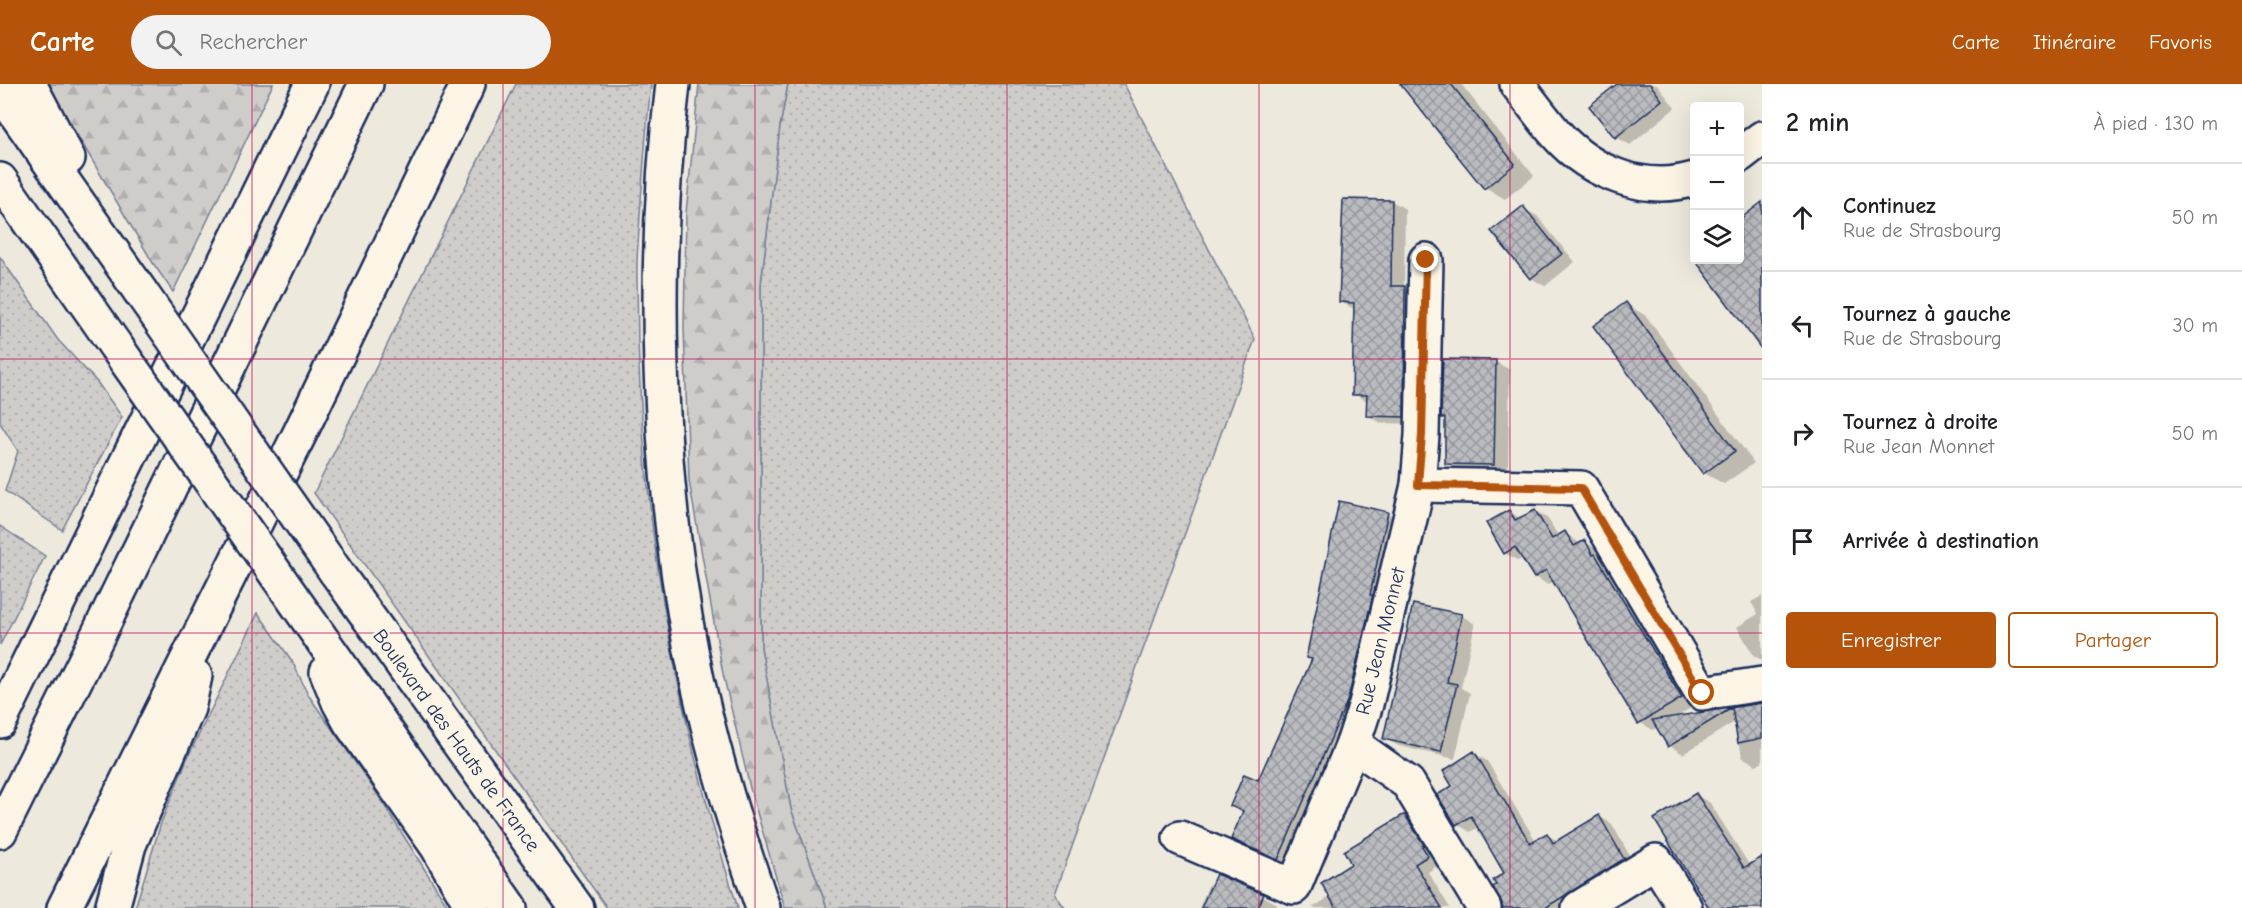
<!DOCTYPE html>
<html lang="fr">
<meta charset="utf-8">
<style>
:root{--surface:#fff;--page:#f2f2f2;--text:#202124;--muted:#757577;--line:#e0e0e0;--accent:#b45309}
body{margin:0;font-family:"Comic Neue",sans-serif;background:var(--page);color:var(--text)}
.controls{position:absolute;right:18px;top:18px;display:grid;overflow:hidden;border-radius:6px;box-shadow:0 6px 24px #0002}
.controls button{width:54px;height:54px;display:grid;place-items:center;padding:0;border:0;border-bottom:2px solid var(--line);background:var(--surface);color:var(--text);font:30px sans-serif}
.stop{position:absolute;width:18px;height:18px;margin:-14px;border:4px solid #b45309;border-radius:50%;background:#fff}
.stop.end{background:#b45309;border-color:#fff;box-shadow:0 2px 6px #0008}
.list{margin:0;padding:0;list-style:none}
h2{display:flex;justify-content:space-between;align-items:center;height:78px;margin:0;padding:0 24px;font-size:26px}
h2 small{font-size:20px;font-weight:400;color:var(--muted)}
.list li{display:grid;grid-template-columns:39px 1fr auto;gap:18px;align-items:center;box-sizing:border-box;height:108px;padding:0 24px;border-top:2px solid var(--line)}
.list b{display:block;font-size:22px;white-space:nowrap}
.list p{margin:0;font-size:20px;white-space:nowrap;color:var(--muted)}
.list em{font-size:20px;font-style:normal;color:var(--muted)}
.actions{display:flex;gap:12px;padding:18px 24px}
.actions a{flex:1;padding:14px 0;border:2px solid var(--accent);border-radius:6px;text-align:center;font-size:21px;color:var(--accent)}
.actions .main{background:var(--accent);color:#fff}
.icon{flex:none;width:33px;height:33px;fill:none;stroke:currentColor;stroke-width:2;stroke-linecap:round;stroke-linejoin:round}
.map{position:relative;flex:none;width:1762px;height:824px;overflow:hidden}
header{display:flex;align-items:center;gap:36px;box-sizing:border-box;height:84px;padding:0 30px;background:var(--accent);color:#fff}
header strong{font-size:28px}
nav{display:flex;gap:33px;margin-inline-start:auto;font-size:21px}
.search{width:420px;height:54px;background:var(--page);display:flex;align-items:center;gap:15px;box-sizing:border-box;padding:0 21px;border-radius:33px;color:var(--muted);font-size:22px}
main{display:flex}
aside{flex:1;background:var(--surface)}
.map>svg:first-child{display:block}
.grass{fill:url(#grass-dots);stroke:#757e94;stroke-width:1.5}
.forest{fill:url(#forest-firs);stroke:#757e94;stroke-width:1.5}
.shadow{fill:#0003}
.building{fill:url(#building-cross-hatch);stroke:#1b2f5e;stroke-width:1.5}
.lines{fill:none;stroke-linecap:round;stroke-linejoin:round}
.street-casing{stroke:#1b2f5e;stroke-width:38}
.highway-casing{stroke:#1b2f5e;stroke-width:38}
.street{stroke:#fcf5e5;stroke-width:33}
.highway{stroke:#fcf5e5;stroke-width:33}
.highway-bridge-casing{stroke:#1b2f5e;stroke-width:38;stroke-linecap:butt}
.highway-bridge{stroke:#fcf5e5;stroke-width:33}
.route{stroke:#b45309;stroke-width:8}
.grid{fill:none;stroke:#c2185b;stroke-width:1.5;stroke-opacity:0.55}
.labels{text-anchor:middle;stroke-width:5;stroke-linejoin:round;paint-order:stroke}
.street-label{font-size:20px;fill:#1b2f5e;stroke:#fcf5e5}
</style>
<header>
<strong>Carte</strong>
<div class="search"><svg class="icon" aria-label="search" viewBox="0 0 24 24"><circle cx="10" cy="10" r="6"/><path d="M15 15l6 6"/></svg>Rechercher</div>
<nav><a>Carte</a><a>Itinéraire</a><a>Favoris</a></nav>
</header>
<main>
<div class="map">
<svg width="1762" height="824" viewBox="0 0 1762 824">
<defs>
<pattern id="grass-dots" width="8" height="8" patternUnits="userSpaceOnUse" patternTransform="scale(1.5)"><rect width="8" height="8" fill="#cfcdca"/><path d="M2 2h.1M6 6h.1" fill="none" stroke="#b1b0b0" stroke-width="1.8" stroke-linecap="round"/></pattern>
<pattern id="forest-firs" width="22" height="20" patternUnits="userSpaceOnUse" patternTransform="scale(1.5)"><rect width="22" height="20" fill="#cfcdca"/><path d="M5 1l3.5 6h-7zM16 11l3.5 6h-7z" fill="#b1b0b0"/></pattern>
<pattern id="building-cross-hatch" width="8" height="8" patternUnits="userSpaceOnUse" patternTransform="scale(1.5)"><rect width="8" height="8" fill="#babbbe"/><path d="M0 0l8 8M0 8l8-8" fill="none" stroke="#96989e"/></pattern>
</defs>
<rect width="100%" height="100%" fill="#eee9dd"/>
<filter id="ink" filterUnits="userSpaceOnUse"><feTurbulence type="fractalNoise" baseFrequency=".0167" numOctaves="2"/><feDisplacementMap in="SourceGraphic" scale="12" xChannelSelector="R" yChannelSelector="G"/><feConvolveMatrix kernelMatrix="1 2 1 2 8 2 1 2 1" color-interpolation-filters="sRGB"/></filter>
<g filter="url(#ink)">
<!-- grass -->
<g class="grass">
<path d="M516,0H651C646,44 643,87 640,131C639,152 636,174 637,195C637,411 671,619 738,824H607L314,409Z"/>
<polygon points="788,0 1124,0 1255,255 1055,810 1065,824 827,824 791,725 761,564 761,200 780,42"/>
<polygon points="0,173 58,256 97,298 122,333 62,446 5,407 18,367 0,339"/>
<polygon points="0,442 45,472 0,561"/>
<polygon points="258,529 292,577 309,612 376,708 449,824 135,824 161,739 187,675"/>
</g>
<!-- forest -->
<g class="forest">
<polygon points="47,0 273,0 173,208 153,179"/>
<polygon points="699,0 788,0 780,42 761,200 761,564 791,725 827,824 785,824 751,708 723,590 689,397 684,243 686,129"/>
</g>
<!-- shadow -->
<g class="shadow">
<polygon points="1402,0 1461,0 1534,92 1505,115 1485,103"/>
<polygon points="1618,0 1657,0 1675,24 1630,61 1616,53"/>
<polygon points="1392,117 1405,125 1404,203 1418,211 1417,340 1381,339 1367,331 1368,318 1354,310 1354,225 1341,218"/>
<polygon points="1762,120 1762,263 1697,176 1740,176 1740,136"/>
<polygon points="1523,124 1537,132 1575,178 1545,202 1531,194 1494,147"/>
<polygon points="1626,220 1646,232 1754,379 1724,400 1704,389"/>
<polygon points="1444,276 1496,278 1510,286 1508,388 1460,387 1446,379 1447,335 1443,333"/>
<polygon points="1509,427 1521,435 1535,427 1548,435 1559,453 1565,449 1581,460 1585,458 1599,466 1694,622 1676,633 1762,620 1762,679 1756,681 1742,673 1736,637 1683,670 1670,662 1658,643 1653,646 1639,638 1554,497 1548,501 1535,493 1523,474 1518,477 1505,469"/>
<polygon points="1387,429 1401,437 1386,521 1292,782 1233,755 1244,728 1232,721 1259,698 1313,576 1308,573"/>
<polygon points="1762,512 1762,576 1754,572 1737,543 1758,530 1751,518"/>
<polygon points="1462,532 1475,540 1461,604 1470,609 1455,675 1399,662 1385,655"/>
<polygon points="1474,669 1487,677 1536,757 1547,751 1558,757 1599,732 1612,740 1636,783 1570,824 1504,824 1506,789 1479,743 1470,748 1457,740 1454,703"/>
<polygon points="1696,711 1710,719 1750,782 1762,783 1762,824 1711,824"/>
<polygon points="1405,733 1419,741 1441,780 1428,788 1450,824 1312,824 1331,812 1354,781"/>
<polygon points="1209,800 1263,812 1277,820 1275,824 1199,824"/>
</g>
<!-- building -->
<g class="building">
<polygon points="1400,0 1451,0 1515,80 1484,105"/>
<polygon points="1617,0 1650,0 1662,16 1615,54 1589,22"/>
<polygon points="1343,115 1392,116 1391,202 1405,202 1404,333 1366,332 1367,311 1352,311 1354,219 1339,218"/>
<polygon points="1762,118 1762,266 1695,176 1740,176 1740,135"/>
<polygon points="1523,122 1562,170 1530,195 1491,147"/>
<polygon points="1626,218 1735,367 1703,390 1593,242"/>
<polygon points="1443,275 1496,276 1494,381 1445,380 1445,334 1441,334"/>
<polygon points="1339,417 1388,428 1370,511 1373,511 1348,615 1278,776 1231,755 1243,727 1230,722 1244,690 1258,696 1312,575 1306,574"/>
<polygon points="1509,426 1515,436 1535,426 1552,455 1565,447 1574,462 1585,456 1593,471 1595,470 1682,614 1638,640 1546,486 1534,494 1515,463 1504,470 1486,439"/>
<polygon points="1413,520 1462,530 1447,598 1457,600 1441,668 1383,655"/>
<polygon points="1762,619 1762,654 1738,659 1732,624 1668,663 1652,636"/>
<polygon points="1474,667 1530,759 1547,749 1553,759 1599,731 1624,775 1545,824 1503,824 1500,814 1493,803 1496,801 1493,796 1504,789 1471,732 1456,741 1437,711 1452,702 1443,687"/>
<polygon points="1696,709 1744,784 1762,773 1762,824 1709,824 1654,735"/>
<polygon points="1403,731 1405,731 1424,761 1422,762 1428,772 1415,780 1442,824 1336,824 1321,799 1351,780 1344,767"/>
<polygon points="1216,790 1264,810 1258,824 1201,824"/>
</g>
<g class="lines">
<!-- street casing -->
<g class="street-casing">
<g id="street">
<path d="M1517,0C1530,17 1543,35 1557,51C1591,89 1644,110 1694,95"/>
<polyline points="1740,71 1762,54"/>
<polyline points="1418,401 1581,404 1702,609 1762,600"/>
<polyline points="1353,660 1408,699 1484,824"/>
<polyline points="1180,754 1294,803 1353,660 1366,620 1418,401 1422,351 1426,176"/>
<polyline points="1579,824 1656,777 1685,824"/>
</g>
</g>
<!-- highway casing -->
<g class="highway-casing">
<g id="highway">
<polyline points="29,0 68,74"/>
<path d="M673,0C651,181 657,386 691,566C708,654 734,740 763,824"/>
<polyline points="0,7 140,207"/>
<polyline points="0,96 115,261"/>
<polyline points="336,488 577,824"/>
<polyline points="311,540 510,824"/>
<polyline points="327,588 339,618 350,638 437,762 473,824"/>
<polyline points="0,637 312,0"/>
<polyline points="0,747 99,549 366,0"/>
<polyline points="64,824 300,349 468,0"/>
<polyline points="112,824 129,761 188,624 195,592"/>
</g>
</g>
<!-- street -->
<use href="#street" class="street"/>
<!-- highway -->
<use href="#highway" class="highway"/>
<!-- highway-bridge casing -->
<g class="highway-bridge-casing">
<g id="highway-bridge">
<polyline points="140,207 336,488"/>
<polyline points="115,261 311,540"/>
</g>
</g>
<!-- highway-bridge -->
<use href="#highway-bridge" class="highway-bridge"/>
</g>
</g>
<g class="lines" filter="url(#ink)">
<!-- route -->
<polyline class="route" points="1426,176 1422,351 1418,401 1581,404 1702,609"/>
</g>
<!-- grid -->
<path class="grid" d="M252,0V824M503,0V824M755,0V824M1007,0V824M1259,0V824M1510,0V824M0,275H1762M0,549H1762"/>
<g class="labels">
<!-- street labels -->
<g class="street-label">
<text transform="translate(1380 557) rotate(-76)" y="7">Rue Jean Monnet</text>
<text transform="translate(457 656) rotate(54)" y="7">Boulevard des Hauts de France</text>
</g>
</g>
</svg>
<div class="controls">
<button>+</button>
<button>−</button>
<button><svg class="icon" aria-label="layers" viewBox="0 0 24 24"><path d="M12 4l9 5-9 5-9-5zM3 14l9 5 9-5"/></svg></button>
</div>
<div class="stop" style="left:1702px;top:609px"></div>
<div class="stop end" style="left:1426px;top:176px"></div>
</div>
<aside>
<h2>2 min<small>À pied · 130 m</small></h2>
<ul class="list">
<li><svg class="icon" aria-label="ahead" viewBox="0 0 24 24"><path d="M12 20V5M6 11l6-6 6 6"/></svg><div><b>Continuez</b><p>Rue de Strasbourg</p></div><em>50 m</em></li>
<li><svg class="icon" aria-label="left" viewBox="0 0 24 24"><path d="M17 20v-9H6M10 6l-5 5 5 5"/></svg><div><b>Tournez à gauche</b><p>Rue de Strasbourg</p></div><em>30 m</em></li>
<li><svg class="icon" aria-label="right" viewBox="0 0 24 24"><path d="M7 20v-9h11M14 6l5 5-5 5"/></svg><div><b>Tournez à droite</b><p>Rue Jean Monnet</p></div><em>50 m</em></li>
<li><svg class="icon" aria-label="arrive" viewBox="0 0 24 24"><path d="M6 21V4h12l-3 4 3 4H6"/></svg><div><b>Arrivée à destination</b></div></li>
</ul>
<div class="actions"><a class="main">Enregistrer</a><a>Partager</a></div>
</aside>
</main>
